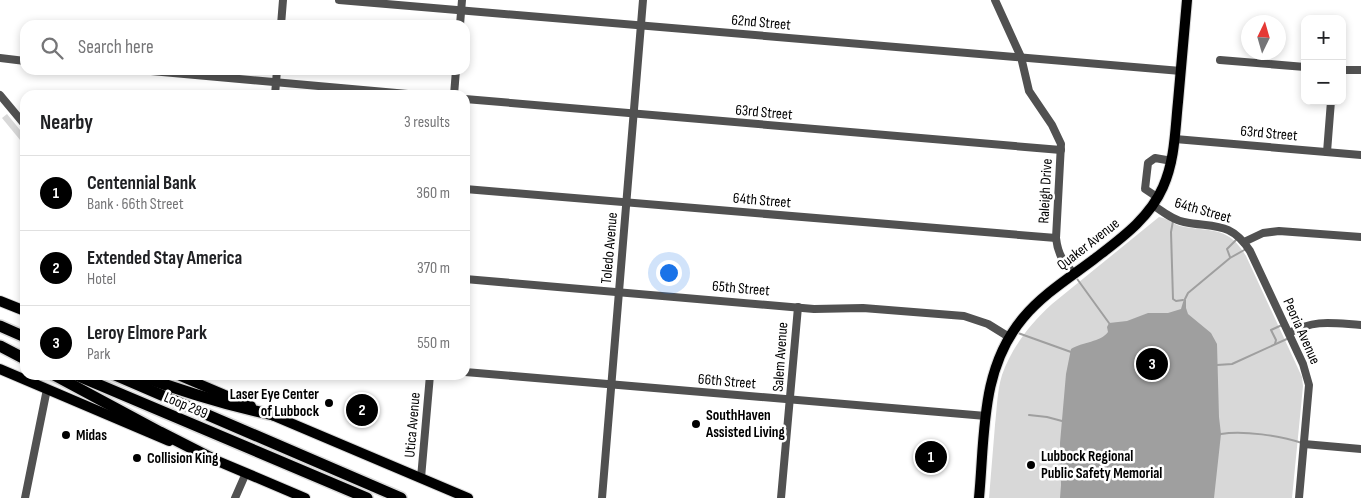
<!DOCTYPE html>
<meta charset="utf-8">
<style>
:root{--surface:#fff;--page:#f2f2f2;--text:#202124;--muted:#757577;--line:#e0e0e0;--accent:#000}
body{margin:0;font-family:"Sofia Sans Condensed",sans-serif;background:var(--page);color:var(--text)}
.controls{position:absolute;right:15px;top:15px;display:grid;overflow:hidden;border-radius:10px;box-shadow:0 2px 8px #0003}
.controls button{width:45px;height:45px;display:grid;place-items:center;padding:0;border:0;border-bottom:1px solid var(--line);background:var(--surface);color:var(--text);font:25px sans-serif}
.compass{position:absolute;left:1241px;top:15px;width:45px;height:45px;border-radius:50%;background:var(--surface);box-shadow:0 2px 8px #0003;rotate:5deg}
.you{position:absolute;left:668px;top:272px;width:18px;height:18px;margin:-12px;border:4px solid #fff;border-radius:50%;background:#1a73e8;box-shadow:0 0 0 8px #1a73e833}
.badge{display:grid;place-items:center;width:32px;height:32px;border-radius:50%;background:var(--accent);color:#fff;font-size:16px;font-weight:700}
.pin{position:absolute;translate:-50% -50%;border:2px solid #fff;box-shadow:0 1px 5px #0006}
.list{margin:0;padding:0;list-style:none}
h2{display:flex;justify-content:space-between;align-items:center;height:65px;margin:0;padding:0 20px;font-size:21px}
h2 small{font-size:16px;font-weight:400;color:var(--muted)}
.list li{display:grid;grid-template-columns:32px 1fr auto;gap:15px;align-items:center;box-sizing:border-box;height:75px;padding:0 20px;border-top:1px solid var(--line)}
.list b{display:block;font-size:19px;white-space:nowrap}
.list p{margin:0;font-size:16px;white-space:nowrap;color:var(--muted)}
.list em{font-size:16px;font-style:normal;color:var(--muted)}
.icon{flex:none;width:28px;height:28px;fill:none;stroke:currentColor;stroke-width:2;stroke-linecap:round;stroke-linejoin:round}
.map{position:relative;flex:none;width:1361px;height:498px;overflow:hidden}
.search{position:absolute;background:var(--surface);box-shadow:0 2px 8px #0003;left:20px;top:20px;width:450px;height:55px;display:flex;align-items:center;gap:12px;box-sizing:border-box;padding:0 18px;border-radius:15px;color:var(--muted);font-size:19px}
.panel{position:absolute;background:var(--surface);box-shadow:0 2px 8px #0003;left:20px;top:90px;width:450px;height:290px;border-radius:15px}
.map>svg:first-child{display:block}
.green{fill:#d8d8d8}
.water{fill:#9f9f9f}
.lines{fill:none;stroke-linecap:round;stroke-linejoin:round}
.stream{stroke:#9f9f9f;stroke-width:2}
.major-casing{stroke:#dbdbdb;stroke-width:12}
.highway-casing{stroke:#dbdbdb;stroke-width:14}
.minor{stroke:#515151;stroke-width:8}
.major{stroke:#000;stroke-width:10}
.highway{stroke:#000;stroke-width:11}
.poi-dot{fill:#000;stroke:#fff;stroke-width:2}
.labels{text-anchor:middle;stroke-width:5;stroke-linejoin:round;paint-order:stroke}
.street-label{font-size:15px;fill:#000;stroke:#fff}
.poi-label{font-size:15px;font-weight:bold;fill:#000;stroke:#fff;text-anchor:start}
</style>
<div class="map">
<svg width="1361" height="498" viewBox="0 0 1361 498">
<rect width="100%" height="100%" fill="#fff"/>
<!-- green -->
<g class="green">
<polygon points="7,114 25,136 25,146 2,118"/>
<path d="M1159,217C1168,218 1175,226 1185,227C1214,232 1229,227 1246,256L1302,377L1303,386L1292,498H989C991,474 993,449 995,425C997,409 997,391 1002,375C1012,347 1030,324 1052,304Z"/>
</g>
<!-- water -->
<path class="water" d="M1184,299L1186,300V308L1188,314L1211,333L1217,344L1219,417L1221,434L1214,498H1060L1061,485L1060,443L1066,374L1071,349C1082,342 1101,342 1108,332L1107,327L1109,323L1127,321L1148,313H1168L1181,309Z"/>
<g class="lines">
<!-- stream -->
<g class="stream">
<polyline points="1173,221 1171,232 1173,299 1176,301 1183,300"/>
<polyline points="1230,257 1227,249 1237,239"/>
<polyline points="1075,276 1109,323"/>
<polyline points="1185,299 1188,293 1230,258 1246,249"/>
<polyline points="1018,333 1071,352"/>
<polyline points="1275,344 1276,340 1271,330 1282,325"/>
<polyline points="1217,365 1232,364 1289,338"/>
<polyline points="1029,415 1047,417 1062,421"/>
<path d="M1221,434C1243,430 1281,436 1302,443"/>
</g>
<!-- major casing -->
<g class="major-casing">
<g id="major">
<polyline points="0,301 25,311"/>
<polyline points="0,369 169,441"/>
<polyline points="178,375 251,406"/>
<polyline points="267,413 468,498"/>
<polyline points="208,457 305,498"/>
<path d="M979,498C985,436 980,369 1023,318C1042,295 1069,278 1093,260C1120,239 1149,219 1163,187C1175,160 1175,131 1178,102C1181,68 1184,34 1187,0"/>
</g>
</g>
<!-- highway casing -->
<g class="highway-casing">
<g id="highway">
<polyline points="0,326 25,337"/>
<polyline points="0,346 25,359"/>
<polyline points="54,375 160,432 215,460"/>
<polyline points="76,375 367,498"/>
<polyline points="115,375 401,498"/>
<path d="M139,375C183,392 228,405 273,415"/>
</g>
</g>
<!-- minor -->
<g class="minor">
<polyline points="339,0 1181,71"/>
<path d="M995,0L1021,57L1029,91L1052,125L1061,144L1056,238C1058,255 1063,261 1074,274"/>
<polyline points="281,25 283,0"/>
<polyline points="460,25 462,0"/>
<polyline points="0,58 25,61"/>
<polyline points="1220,60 1305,67"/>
<polyline points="140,70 419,95"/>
<polyline points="1342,70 1361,70"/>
<polyline points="0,95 25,125"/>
<polyline points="275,95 277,70"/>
<polyline points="454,95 456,70"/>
<polyline points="465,99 1061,150"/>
<polyline points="1175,139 1361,155"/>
<polyline points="1327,152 1331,101"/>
<polyline points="465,189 1056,238"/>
<polyline points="1157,197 1145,189 1148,163 1155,158 1172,161"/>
<path d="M1153,205C1163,212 1173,220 1184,222C1214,228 1231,221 1250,251L1303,364L1309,385L1299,498"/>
<polyline points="1244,242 1263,233 1279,231 1361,237"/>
<polyline points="465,279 814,309 863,308 964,316 988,324 1009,337"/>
<path d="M1289,333C1316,319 1331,323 1361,325"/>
<polyline points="465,372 986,416"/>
<polyline points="1304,444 1361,449"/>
<polyline points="421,478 430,375"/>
<polyline points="25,498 47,389"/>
<polyline points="235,498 246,473"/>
<polyline points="602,498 643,0"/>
<polyline points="781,498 798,307"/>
</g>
<!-- major -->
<use href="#major" class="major"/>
<!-- highway -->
<use href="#highway" class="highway"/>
</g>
<!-- markers -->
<g class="poi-dot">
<circle cx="329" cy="403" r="5"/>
<circle cx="696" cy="424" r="5"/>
<circle cx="66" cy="435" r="5"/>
<circle cx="137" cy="458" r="5"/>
<circle cx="1031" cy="465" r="5"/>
</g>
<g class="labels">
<!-- street labels -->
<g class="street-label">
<text transform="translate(761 22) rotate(5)" y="5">62nd Street</text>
<text transform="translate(764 112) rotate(5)" y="5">63rd Street</text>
<text transform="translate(1269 133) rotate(5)" y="5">63rd Street</text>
<text transform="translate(1045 191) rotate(-87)" y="5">Raleigh Drive</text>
<text transform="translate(762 200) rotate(5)" y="5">64th Street</text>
<text transform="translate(1203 210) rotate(16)" y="5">64th Street</text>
<text transform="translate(1088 244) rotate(-38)" y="5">Quaker Avenue</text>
<text transform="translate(609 248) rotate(-85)" y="5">Toledo Avenue</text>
<text transform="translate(741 288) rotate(5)" y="5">65th Street</text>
<text transform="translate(1302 331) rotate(66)" y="5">Peoria Avenue</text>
<text transform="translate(780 357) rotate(-86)" y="5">Salem Avenue</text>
<text transform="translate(727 381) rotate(5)" y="5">66th Street</text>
<text transform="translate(186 405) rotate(23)" y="5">Loop 289</text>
<text transform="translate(412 425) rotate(-85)" y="5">Utica Avenue</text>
</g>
<!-- poi labels -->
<g class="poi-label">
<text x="319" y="399" text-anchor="end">Laser Eye Center<tspan x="319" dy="17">of Lubbock</tspan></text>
<text x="706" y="420">SouthHaven<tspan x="706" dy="17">Assisted Living</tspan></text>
<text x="76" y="440">Midas</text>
<text x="1041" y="461">Lubbock Regional<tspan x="1041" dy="17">Public Safety Memorial</tspan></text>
<text x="147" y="463">Collision King</text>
</g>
</g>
</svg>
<div class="controls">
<button>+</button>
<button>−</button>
</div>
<svg class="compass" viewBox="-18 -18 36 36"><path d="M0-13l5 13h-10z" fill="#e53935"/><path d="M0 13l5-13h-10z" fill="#757577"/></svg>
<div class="you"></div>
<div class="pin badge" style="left:931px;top:457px">1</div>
<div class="pin badge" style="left:362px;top:410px">2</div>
<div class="pin badge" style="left:1152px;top:364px">3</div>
<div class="search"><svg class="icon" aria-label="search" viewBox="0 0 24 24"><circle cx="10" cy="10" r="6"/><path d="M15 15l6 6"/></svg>Search here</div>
<section class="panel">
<h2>Nearby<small>3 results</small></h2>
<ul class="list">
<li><span class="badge">1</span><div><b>Centennial Bank</b><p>Bank · 66th Street</p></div><em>360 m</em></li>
<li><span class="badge">2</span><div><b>Extended Stay America</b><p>Hotel</p></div><em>370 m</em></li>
<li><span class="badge">3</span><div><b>Leroy Elmore Park</b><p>Park</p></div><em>550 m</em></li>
</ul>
</section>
</div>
